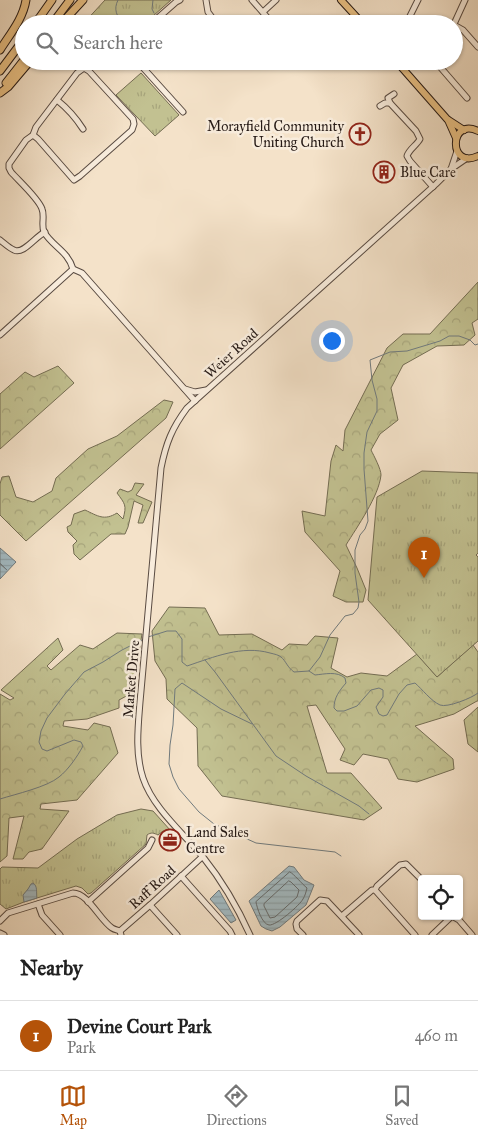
<!DOCTYPE html>
<style>
:root{--surface:#fff;--page:#f2f2f2;--text:#222;--muted:#767676;--line:#e0e0e0;--accent:#b45309}
body{margin:0;font-family:"IM FELL Great Primer",serif;background:var(--page);color:var(--text)}
.controls{position:absolute;right:15px;bottom:15px;display:grid;overflow:hidden;border-radius:5px;box-shadow:0 1px 4px #0004}
.controls button{width:45px;height:45px;display:grid;place-items:center;padding:0;border:0;border-bottom:1px solid var(--line);background:var(--surface);color:var(--text);font:25px sans-serif}
.you{position:absolute;left:331px;top:340px;width:18px;height:18px;margin:-12px;border:4px solid #fff;border-radius:50%;background:#1a73e8;box-shadow:0 0 0 8px #1a73e833}
.badge{display:grid;place-items:center;width:32px;height:32px;border-radius:50%;background:var(--accent);color:#fff;font-size:16px;font-weight:700}
.pin{position:absolute;translate:-50% -41px;filter:drop-shadow(0 1px 2px #0008)}
.pin::after{content:'';position:absolute;top:26px;width:18px;height:15px;background:inherit;clip-path:polygon(0 0,100% 0,50% 100%)}
.list{margin:0;padding:0;list-style:none}
h2{display:flex;justify-content:space-between;align-items:center;height:65px;margin:0;padding:0 20px;font-size:21px}
h2 small{font-size:16px;font-weight:400;color:var(--muted)}
.list li{display:grid;grid-template-columns:32px 1fr auto;gap:15px;align-items:center;box-sizing:border-box;height:70px;padding:0 20px;border-top:1px solid var(--line)}
.list b{display:block;font-size:19px;white-space:nowrap}
.list p{margin:0;font-size:16px;white-space:nowrap;color:var(--muted)}
.list em{font-size:16px;font-style:normal;color:var(--muted)}
.icon{flex:none;width:28px;height:28px;fill:none;stroke:currentColor;stroke-width:2;stroke-linecap:round;stroke-linejoin:round}
.map{position:relative;flex:none;width:478px;height:935px;overflow:hidden}
.search{position:absolute;background:var(--surface);box-shadow:0 1px 4px #0004;left:15px;right:15px;top:15px;height:55px;display:flex;align-items:center;gap:12px;box-sizing:border-box;padding:0 18px;border-radius:28px;color:var(--muted);font-size:19px}
.sheet{height:135px;background:var(--surface)}
nav{display:flex;justify-content:space-around;align-items:center;box-sizing:border-box;height:70px;border-top:1px solid var(--line);background:var(--surface);font-size:14px;color:var(--muted)}
nav a{display:grid;justify-items:center;gap:2px}
nav .on{color:var(--accent)}
.map>svg:first-child{display:block}
.forest{fill:url(#forest-crowns);stroke:#746d53}
.park{fill:url(#park-tufts);stroke:#746d53}
.water{fill:url(#water-rules);stroke:#707a7d}
.lines{fill:none;stroke-linecap:round;stroke-linejoin:round}
.shore{stroke:#646a6c;stroke-width:1}
.stream{stroke:#707a7d;stroke-width:1}
.minor-casing{stroke:#594b42;stroke-width:7}
.major-casing{stroke:#251915;stroke-width:8}
.highway-casing{stroke:#251915;stroke-width:9}
.minor{stroke:#f8ecdc;stroke-width:5}
.major{stroke:#eac184;stroke-width:6}
.highway{stroke:#eac184;stroke-width:7}
.labels{text-anchor:middle;stroke-width:5;stroke-linejoin:round;paint-order:stroke}
.poi-label{font-size:14px;fill:#251915;stroke:#f8ecdc;text-anchor:start}
.street-label{font-size:14px;fill:#251915;stroke:#f8ecdc}
</style>
<div class="map">
<svg width="478" height="935" viewBox="0 0 478 935">
<defs>
<pattern id="forest-crowns" width="20" height="18" patternUnits="userSpaceOnUse" patternTransform="scale(1.25)"><rect width="20" height="18" fill="#c2c191"/><path d="M2 6a3 3 0 1 1 6 0M12 15a3 3 0 1 1 6 0" fill="none" stroke="#a7a57c"/></pattern>
<pattern id="park-tufts" width="24" height="20" patternUnits="userSpaceOnUse" patternTransform="scale(1.25)"><rect width="24" height="20" fill="#c2c191"/><path d="M3 7l-1-3M5 7V3M7 7l1-3M15 17l-1-3M17 17v-4M19 17l1-3" fill="none" stroke="#a7a57c"/></pattern>
<pattern id="water-rules" width="6" height="5" patternUnits="userSpaceOnUse" patternTransform="scale(1.25)"><rect width="6" height="5" fill="#a2bac2"/><path d="M0 2.5h6" fill="none" stroke="#8b9fa6"/></pattern>
</defs>
<rect width="100%" height="100%" fill="#f4e2c9"/>
<filter id="stains"><feTurbulence type="fractalNoise" baseFrequency=".004" numOctaves="4"/><feColorMatrix values="0 0 0 0 .2 0 0 0 0 .09 0 0 0 0 .02 0 0 0 .5 -.17"/></filter>
<radialGradient id="worn" r=".72"><stop offset=".6" stop-color="#630" stop-opacity="0"/><stop offset="1" stop-color="#630" stop-opacity=".3"/></radialGradient>
<!-- forest -->
<g class="forest">
<path d="M478,282V319L472,323L475,335L464,345L437,346L403,365L391,388L398,420L380,434L371,450C374,456 381,469 381,475C379,496 357,527 346,545L357,568L366,590L363,602H346L333,596L340,571L305,532L302,511L325,516L331,461L336,445L343,451L345,430L387,348L403,334H430Z"/>
<polygon points="58,366 74,383 0,449 0,394 25,372 34,377"/>
<polygon points="164,400 173,402 166,418 26,541 0,515 0,484 2,477 9,476 16,497 33,502 52,491 56,478 88,449 117,436"/>
<path d="M135,483L144,484L136,495L152,502L143,523H138L143,505L134,501L128,527L125,534H111L80,560L74,554L73,545L77,541L68,532L67,527L71,525L74,514L85,510C98,516 104,521 117,513L123,519C127,505 125,504 117,493L120,489L128,492L132,490Z"/>
<polygon points="169,607 205,608 219,635 252,634 282,650 289,644 307,645 315,636 338,638 331,668 347,677 361,673 387,676 417,654 437,677 473,645 478,652 478,701 477,701 454,714 415,726 453,759 454,769 417,782 398,779 388,759 363,754 354,765 340,760 345,749 316,705 307,706 327,773 351,773 382,808 364,820 222,796 198,766 197,728 167,699 166,679 155,661 152,631"/>
<polygon points="117,633 142,634 132,693 119,700 119,708 87,719 64,721 63,726 88,730 94,723 110,727 118,753 77,800 41,804 40,809 69,811 42,849 29,852 23,859 13,859 24,816 9,818 7,856 0,862 0,694 10,700 14,698 1,690 58,638 63,650 47,666 51,670 80,645 93,649"/>
<polygon points="478,707 478,752 468,744 464,720"/>
</g>
<!-- park -->
<g class="park">
<polygon points="105,0 171,0 144,24 83,24"/>
<polygon points="141,73 179,115 155,136 116,95"/>
<polygon points="422,471 478,473 478,553 476,555 478,557 478,641 437,677 368,600 377,497"/>
<path d="M141,809L153,811L171,831L168,832L163,831L158,835C154,833 151,832 147,835L146,844L91,893L88,894L82,888L76,886L24,902L6,909L0,904V869L2,867L38,868L77,839L117,815Z"/>
</g>
<!-- water -->
<g class="water">
<polygon points="0,548 16,562 0,579 0,564 7,570 0,563"/>
<polygon points="289,866 294,867 304,880 314,885 306,905 280,927 272,931 266,929 261,926 249,901"/>
<path d="M33,883C38,886 36,893 37,898L24,902L23,895L28,889L31,884Z"/>
<polygon points="219,890 236,920 231,923 210,899"/>
</g>
<g class="lines">
<!-- shore -->
<g class="shore">
<path d="M290,872C294,874 302,884 307,888C306,892 305,896 303,899C300,905 276,926 269,925C262,924 257,908 256,902Z"/>
<polygon points="289,881 291,882 299,890 297,897 275,917 270,918 264,906 264,904"/>
</g>
<!-- stream -->
<g class="stream">
<path d="M118,0C113,10 117,16 123,24"/>
<polyline points="153,0 152,9 154,13"/>
<path d="M148,637L167,631H176L182,639V662L187,666C214,657 242,645 270,653C274,654 279,655 281,657C286,661 287,667 294,672L309,671L320,657L330,635L345,616L353,614L358,608L359,602L355,573V550L360,535L365,529L368,521L364,469V453L367,432L377,411V399L372,380L370,360L390,352L407,351L440,341L449,336H459L470,340L475,345L478,344"/>
<polyline points="205,660 215,672 276,756 306,776 359,806 369,814"/>
<path d="M309,671L315,675C325,674 337,671 345,678L346,683C339,691 334,698 334,708L337,711H344L357,706L371,690L379,688L383,690V697L376,707L379,714L383,716L387,715L399,694L407,685L415,683C422,689 431,701 440,705C447,708 472,698 478,693"/>
<polyline points="252,724 221,709 182,683 175,689 173,725 170,745 169,764 173,777 179,789 199,812 214,824 256,843 335,852 341,856"/>
<path d="M0,799C16,794 47,787 59,777C68,770 77,757 83,746L81,742L74,740L47,751L42,749L39,742L41,731L47,718L65,694L84,672L103,662L122,650L144,639"/>
</g>
<!-- minor casing -->
<g class="minor-casing">
<g id="minor">
<polyline points="206,0 208,12 217,24"/>
<polyline points="252,0 273,24"/>
<polyline points="263,12 276,0"/>
<polyline points="151,24 176,2 180,0"/>
<polyline points="406,24 418,0"/>
<polyline points="454,24 465,0"/>
<polyline points="454,25 463,30 478,47"/>
<path d="M86,61L84,68L77,73L36,127L33,135L26,140L9,164V168L11,172C19,181 39,199 42,209C45,216 41,225 44,232C52,246 68,251 73,269L82,273L195,401"/>
<polyline points="137,61 183,112"/>
<polyline points="195,61 201,66 209,61"/>
<polyline points="438,61 441,68 467,98"/>
<path d="M57,100C67,108 76,118 83,129"/>
<polyline points="390,103 388,98 394,94"/>
<path d="M380,106L385,103H390L416,131L420,139C417,145 409,149 407,156L410,161L433,187"/>
<polyline points="33,135 38,139 74,180 80,176 132,130 134,124 133,119 89,71 84,68"/>
<polyline points="451,169 457,151"/>
<path d="M0,240C4,243 9,248 14,250C23,255 35,237 45,232"/>
<polyline points="0,335 73,269"/>
<polyline points="185,389 195,392 206,390"/>
<polyline points="181,876 230,931 232,935"/>
<polyline points="375,890 415,935"/>
<polyline points="88,902 148,848 152,840"/>
<polyline points="38,904 42,915 60,935"/>
<polyline points="150,905 177,935"/>
<polyline points="342,916 372,890 375,890 377,886 400,865 406,864 422,880"/>
<polyline points="452,916 459,920 472,935"/>
<path d="M0,921L8,913L73,893C88,893 100,920 112,928C115,930 118,930 120,931"/>
<polyline points="0,933 4,935"/>
<polyline points="121,935 120,931 150,905 202,857"/>
<path d="M250,935C237,906 223,882 203,857C183,833 153,808 143,778C135,754 138,727 140,702L161,468C166,443 172,428 187,408L436,184L451,169L467,158"/>
<polyline points="303,935 297,929 296,924 297,921 320,900 327,901 359,935"/>
<polyline points="432,935 452,916"/>
</g>
</g>
<!-- major casing -->
<g class="major-casing">
<g id="major">
<polyline points="341,0 363,24"/>
<polyline points="396,61 447,119 464,130"/>
<polyline points="448,120 456,138"/>
<path d="M478,131C449,117 448,170 478,156"/>
</g>
</g>
<!-- highway casing -->
<g class="highway-casing">
<g id="highway">
<polyline points="35,24 52,0"/>
<polyline points="52,24 70,0"/>
<polyline points="61,24 83,0"/>
<path d="M0,50C10,34 23,19 26,0"/>
<polyline points="0,71 24,39"/>
<polyline points="6,83 24,60"/>
<polyline points="0,93 8,87 30,61"/>
</g>
</g>
<!-- minor -->
<use href="#minor" class="minor"/>
<!-- major -->
<use href="#major" class="major"/>
<!-- highway -->
<use href="#highway" class="highway"/>
</g>
<!-- icons -->
<defs>
<g id="church-ring" transform="scale(1.125)"><circle r="9.5" fill="#f8ecdc" stroke="#8f2418" stroke-width="1.5"/><path d="M-1.2-6h2.4v3.5h3.3v2.4h-3.3V6h-2.4V-.1h-3.3v-2.4h3.3Z" fill="#8f2418"/></g>
<g id="building-ring" transform="scale(1.125)"><circle r="9.5" fill="#f8ecdc" stroke="#8f2418" stroke-width="1.5"/><path d="M-4-6H4V6H1V3H-1V6H-4ZM-2.5-4.3h1.7v1.8h-1.7ZM.8-4.3h1.7v1.8H.8ZM-2.5-1h1.7V.8h-1.7ZM.8-1h1.7V.8H.8Z" fill="#8f2418"/></g>
<g id="office-ring" transform="scale(1.125)"><circle r="9.5" fill="#f8ecdc" stroke="#8f2418" stroke-width="1.5"/><path d="M-6-3h4V-5.5h4V-3h4V5H-6ZM-1-4.5V-3h2v-1.5ZM-6 0V1H6V0Z" fill="#8f2418"/></g>
</defs>
<g fill-rule="evenodd">
<use href="#church-ring" x="360" y="134"/>
<use href="#building-ring" x="384" y="172"/>
<use href="#office-ring" x="170" y="840"/>
</g>
<g class="labels">
<!-- poi labels -->
<g class="poi-label">
<text x="344" y="131" text-anchor="end">Morayfield Community<tspan x="344" dy="16">Uniting Church</tspan></text>
<text x="400" y="177">Blue Care</text>
<text x="186" y="837">Land Sales<tspan x="186" dy="16">Centre</tspan></text>
</g>
<!-- street labels -->
<g class="street-label">
<text transform="translate(231 353) rotate(-42)" y="5">Weier Road</text>
<text transform="translate(131 679) rotate(-85)" y="5">Market Drive</text>
<text transform="translate(152 887) rotate(-42)" y="5">Raff Road</text>
</g>
</g>
<rect width="100%" height="100%" filter="url(#stains)"/>
<rect width="100%" height="100%" fill="url(#worn)"/>
</svg>
<div class="controls">
<button><svg class="icon" aria-label="locate" viewBox="0 0 24 24"><circle cx="12" cy="12" r="6"/><path d="M12 2v4M12 18v4M2 12h4M18 12h4"/></svg></button>
</div>
<div class="you"></div>
<div class="pin badge" style="left:424px;top:578px">1</div>
<div class="search"><svg class="icon" aria-label="search" viewBox="0 0 24 24"><circle cx="10" cy="10" r="6"/><path d="M15 15l6 6"/></svg>Search here</div>
</div>
<section class="sheet">
<h2>Nearby<small></small></h2>
<ul class="list">
<li><span class="badge">1</span><div><b>Devine Court Park</b><p>Park</p></div><em>460 m</em></li>
</ul>
</section>
<nav>
<a class="on"><svg class="icon" aria-label="map" viewBox="0 0 24 24"><path d="M3 6l6-2 6 2 6-2v14l-6 2-6-2-6 2zM9 4v14M15 6v14"/></svg>Map</a>
<a><svg class="icon" aria-label="directions" viewBox="0 0 24 24"><path d="M12 3l9 9-9 9-9-9zM9 14v-3h6M13 9l2 2-2 2"/></svg>Directions</a>
<a><svg class="icon" aria-label="saved" viewBox="0 0 24 24"><path d="M7 4h10v16l-5-4-5 4z"/></svg>Saved</a>
</nav>
